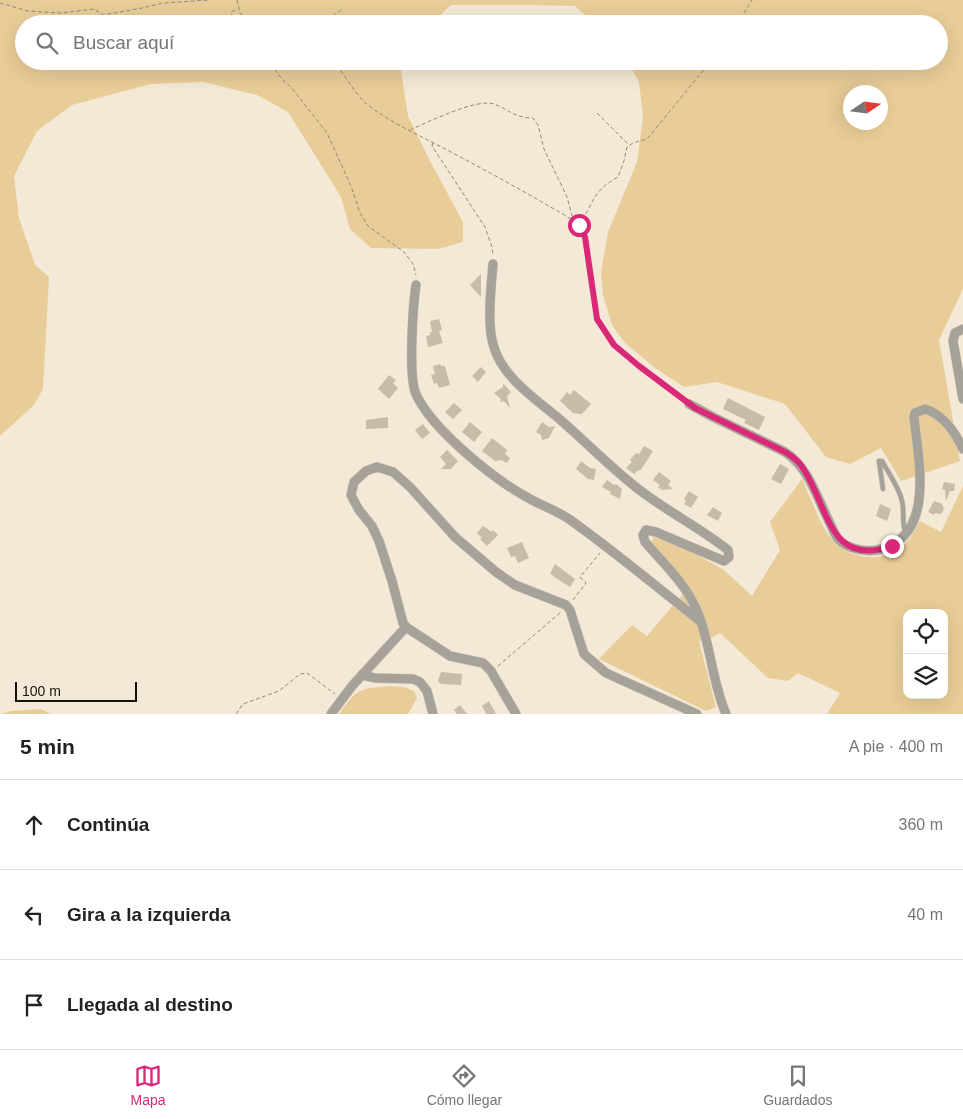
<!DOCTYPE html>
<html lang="es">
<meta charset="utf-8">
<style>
:root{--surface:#fff;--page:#f6f6f6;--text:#222;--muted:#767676;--line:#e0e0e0;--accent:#db2777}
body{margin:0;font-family:Helvetica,sans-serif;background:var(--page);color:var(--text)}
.controls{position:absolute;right:15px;bottom:15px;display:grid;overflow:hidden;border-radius:10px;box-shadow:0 5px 20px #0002}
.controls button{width:45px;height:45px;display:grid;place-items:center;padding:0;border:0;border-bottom:1px solid var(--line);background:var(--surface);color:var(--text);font:25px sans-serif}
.compass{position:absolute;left:843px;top:85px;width:45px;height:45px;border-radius:50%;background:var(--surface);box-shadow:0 5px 20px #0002;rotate:77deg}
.scale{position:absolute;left:15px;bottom:12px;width:122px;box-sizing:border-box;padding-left:5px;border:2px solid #15110b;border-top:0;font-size:14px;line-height:18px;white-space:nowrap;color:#15110b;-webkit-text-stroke:4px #f3e9d6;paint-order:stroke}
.stop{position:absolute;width:15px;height:15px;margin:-11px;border:4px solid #db2777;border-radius:50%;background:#fff}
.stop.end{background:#db2777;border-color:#fff;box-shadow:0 1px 5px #0008}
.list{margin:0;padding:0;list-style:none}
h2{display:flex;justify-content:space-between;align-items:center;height:65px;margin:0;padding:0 20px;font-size:21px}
h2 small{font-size:16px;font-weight:400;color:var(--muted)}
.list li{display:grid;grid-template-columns:32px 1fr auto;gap:15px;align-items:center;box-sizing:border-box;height:90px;padding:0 20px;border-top:1px solid var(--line)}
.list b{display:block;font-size:19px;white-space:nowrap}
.list em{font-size:16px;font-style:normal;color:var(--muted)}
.icon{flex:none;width:28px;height:28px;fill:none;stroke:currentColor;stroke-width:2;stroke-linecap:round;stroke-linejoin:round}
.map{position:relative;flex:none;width:963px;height:714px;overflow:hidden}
.search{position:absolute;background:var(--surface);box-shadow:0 5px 20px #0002;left:15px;right:15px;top:15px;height:55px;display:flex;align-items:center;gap:12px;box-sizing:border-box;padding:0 18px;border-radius:28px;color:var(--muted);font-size:19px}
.sheet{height:335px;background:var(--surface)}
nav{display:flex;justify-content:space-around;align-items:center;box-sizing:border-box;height:70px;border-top:1px solid var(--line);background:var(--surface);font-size:14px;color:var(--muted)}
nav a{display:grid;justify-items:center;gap:2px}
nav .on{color:var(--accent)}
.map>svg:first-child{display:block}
.green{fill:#e9cd98;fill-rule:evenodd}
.building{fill:#c5bca9}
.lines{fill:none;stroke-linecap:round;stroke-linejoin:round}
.lane-casing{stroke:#cfc6b6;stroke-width:5.5}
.street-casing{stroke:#cfc6b6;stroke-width:10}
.path{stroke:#91897c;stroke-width:1;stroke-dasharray:4 2.5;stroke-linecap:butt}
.lane{stroke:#a6a29a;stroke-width:4.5}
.street{stroke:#a6a29a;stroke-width:9}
.route{stroke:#db2777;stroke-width:6}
</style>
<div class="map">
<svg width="963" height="714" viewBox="0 0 963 714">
<rect width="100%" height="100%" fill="#f3e9d6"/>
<!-- green -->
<g class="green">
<path d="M0,0H963V289L939,340L960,461L901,481L881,448L850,464L826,457L785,404L717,382L684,387L655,368L624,342L612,325L603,295L601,272L608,232L637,162L643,117L639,82L627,61H939V24H596L575,6L524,5H451L431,24H24V61H402L400,64L408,116L430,161L463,222V242L438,249L371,248L350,229L341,197L288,112L257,95L203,82L151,84L72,105L37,131L14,176L19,218L35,265L49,277L43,389L34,405L0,436ZM850,92H880V122H850Z"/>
<path d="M802,479C812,500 819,524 833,541C848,559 886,564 903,546C911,539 915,529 920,521L941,532L963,486V714H827L840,693L798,673L788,681L768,678L720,633L711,638L699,641L716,707L706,711L599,659L632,625L647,636L688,588L681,576L651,542L654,537L690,551L724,570L752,596L780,550L770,522ZM907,613H944V695H907Z"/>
<path d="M389,686L404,687L414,691L417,698L408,714H339C358,688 358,689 389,686Z"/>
<polygon points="41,709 51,714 0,714 11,711"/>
</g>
<!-- building -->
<g class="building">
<polygon points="481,274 481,297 470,285"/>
<polygon points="439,319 442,330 439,331 443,343 428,347 426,336 430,335 430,332 432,332 430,321"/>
<polygon points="440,364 441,366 445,366 450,385 439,388 437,383 434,384 431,375 435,374 433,366"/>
<polygon points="481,367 486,372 478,382 472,376"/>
<polygon points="389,375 396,380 393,383 398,388 389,399 378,389"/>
<polygon points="503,383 511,392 507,396 510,408 504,401 500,402 501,399 494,393 503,387"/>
<polygon points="574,390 591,404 582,414 580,414 573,413 560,401 567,392 570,395"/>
<polygon points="728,398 765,417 759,430 744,423 746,420 723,409"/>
<polygon points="454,403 462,410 453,419 445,412"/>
<polygon points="388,417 388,428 366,429 366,420"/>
<polygon points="470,422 482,432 474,442 462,432"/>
<polygon points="542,422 549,427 555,426 549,438 542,440 541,435 536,432"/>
<polygon points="423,424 430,433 422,439 415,430"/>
<polygon points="492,438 507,450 505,454 510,458 507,463 501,460 495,461 482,451"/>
<polygon points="644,446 653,451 641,470 637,471 634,474 626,468 632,462 630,460 636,453 639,454"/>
<polygon points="447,450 458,461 451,469 441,469 446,464 440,457"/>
<polygon points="581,461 590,468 596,469 594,480 588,479 576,469"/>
<polygon points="780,464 789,469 781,484 771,479"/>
<polygon points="659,472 671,481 668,485 673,489 662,490 658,487 660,485 653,480"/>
<polygon points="607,480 614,485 616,484 622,489 620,499 610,494 611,492 602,487"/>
<polygon points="944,482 955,484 954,491 950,491 946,501 945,490 942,489"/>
<polygon points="689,491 698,497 691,508 684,504 686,501 684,499"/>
<polygon points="934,501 942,504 944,509 941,514 935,513 934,515 928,512"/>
<polygon points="880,504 891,509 887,521 876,516"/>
<polygon points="713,507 722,513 718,521 707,515"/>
<polygon points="483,526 492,532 493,530 498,535 487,546 480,539 482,538 477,533"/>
<polygon points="522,542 529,558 518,563 515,556 511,557 507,548"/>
<polygon points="555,564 575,579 570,587 550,574"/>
<polygon points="441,672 462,674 461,685 441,684 438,681"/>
<polygon points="489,701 496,714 486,714 482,706"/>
<polygon points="460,705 467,714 457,714 454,710"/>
</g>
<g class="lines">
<!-- lane casing -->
<g class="lane-casing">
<path id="lane" d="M883,489L879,461H882C889,474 899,487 902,501C905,511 901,524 906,533"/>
</g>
<!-- street casing -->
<g class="street-casing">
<g id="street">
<path d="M493,264C491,287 487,323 493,344C501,376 533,397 557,417C584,440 609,466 637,488C666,511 699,527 728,550L729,557L724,561L656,532L646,530L643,535L645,542C664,564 687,585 698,613C711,646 712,682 726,714"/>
<path d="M416,285C413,305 408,377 416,394C432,430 497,482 532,500C545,507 557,511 569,519C614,551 657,587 701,622"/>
<polyline points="963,329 955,333 953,341 963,399"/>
<path d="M689,404L713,417L785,452C808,467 816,495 828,519C831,525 834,533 838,539C847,549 865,552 877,550C937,538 918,459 914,417L915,413L925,409C944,415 955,432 963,449"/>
<polyline points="362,675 375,678 413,679 420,682 427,691 433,714"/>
<polyline points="331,714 352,686 406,627"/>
<polyline points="516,714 491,671 483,663 450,656 406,627 403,623 392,581 379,541 372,526 359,510 351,495 354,482 366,471 377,467 393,472 410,487 455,537 496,572 515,585 566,605 570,610 584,654 606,673 697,714"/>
</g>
</g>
<!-- path -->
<g class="path">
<polyline points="237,0 240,13 252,24"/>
<polyline points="0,3 28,11 60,13 94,9 103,15 142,8 163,3 210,0"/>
<polyline points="234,24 231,12 237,9"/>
<polyline points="323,24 342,9"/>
<polyline points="737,24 752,0"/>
<polyline points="265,61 271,65 283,80 291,87 327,133 351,186 360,213 368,226 404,252 413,264 416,275"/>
<path d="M332,61C347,75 354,96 372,108C395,125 423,137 449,151C491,173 532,196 573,220C597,242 586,289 596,318C608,351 655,378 682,399"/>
<polyline points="597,113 629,145"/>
<path d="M410,130C428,122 477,98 494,104C510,110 514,118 533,118L538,125L544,149L567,197L573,219"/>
<polyline points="433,143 432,146 485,227 492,247 493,254"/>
<path d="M579,225C594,203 592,191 618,177L624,161L627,147L633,143L647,139L711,61"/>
<polyline points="573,600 586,583 580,577 600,553"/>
<polyline points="498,666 561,612"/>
<polyline points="236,714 243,704 279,691 300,674 307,673 335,694"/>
</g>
<!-- lane -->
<use href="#lane" class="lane"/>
<!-- street -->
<use href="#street" class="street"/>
</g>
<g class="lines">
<!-- route -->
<path class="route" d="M579,225L585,237L597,319L614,345L639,366L695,408L785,452C791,456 796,459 800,464C829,502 826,569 892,546"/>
</g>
</svg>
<div class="controls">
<button><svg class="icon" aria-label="locate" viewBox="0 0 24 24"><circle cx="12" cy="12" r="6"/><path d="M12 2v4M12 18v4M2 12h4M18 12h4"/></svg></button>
<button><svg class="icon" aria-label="layers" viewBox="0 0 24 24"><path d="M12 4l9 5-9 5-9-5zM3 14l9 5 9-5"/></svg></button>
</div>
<svg class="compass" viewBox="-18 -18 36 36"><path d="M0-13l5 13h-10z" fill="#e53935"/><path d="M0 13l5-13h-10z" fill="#767676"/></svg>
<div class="scale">100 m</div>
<div class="stop" style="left:579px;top:225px"></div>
<div class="stop end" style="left:892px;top:546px"></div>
<div class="search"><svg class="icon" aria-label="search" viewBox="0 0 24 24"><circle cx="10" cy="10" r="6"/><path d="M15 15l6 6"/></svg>Buscar aquí</div>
</div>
<section class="sheet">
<h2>5 min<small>A pie · 400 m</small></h2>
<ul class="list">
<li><svg class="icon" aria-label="ahead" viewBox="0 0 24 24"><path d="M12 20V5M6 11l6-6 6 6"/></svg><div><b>Continúa</b></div><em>360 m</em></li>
<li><svg class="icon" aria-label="left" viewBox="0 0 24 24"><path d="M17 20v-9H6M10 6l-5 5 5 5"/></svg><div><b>Gira a la izquierda</b></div><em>40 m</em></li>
<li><svg class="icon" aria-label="arrive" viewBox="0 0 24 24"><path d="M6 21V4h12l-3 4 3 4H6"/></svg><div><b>Llegada al destino</b></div></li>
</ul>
</section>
<nav>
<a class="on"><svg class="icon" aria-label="map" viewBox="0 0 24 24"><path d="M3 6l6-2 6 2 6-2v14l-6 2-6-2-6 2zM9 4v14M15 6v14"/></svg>Mapa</a>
<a><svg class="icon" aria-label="directions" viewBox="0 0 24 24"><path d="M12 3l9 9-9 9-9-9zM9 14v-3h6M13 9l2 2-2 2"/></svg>Cómo llegar</a>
<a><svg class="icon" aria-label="saved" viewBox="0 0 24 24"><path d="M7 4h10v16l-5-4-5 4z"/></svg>Guardados</a>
</nav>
